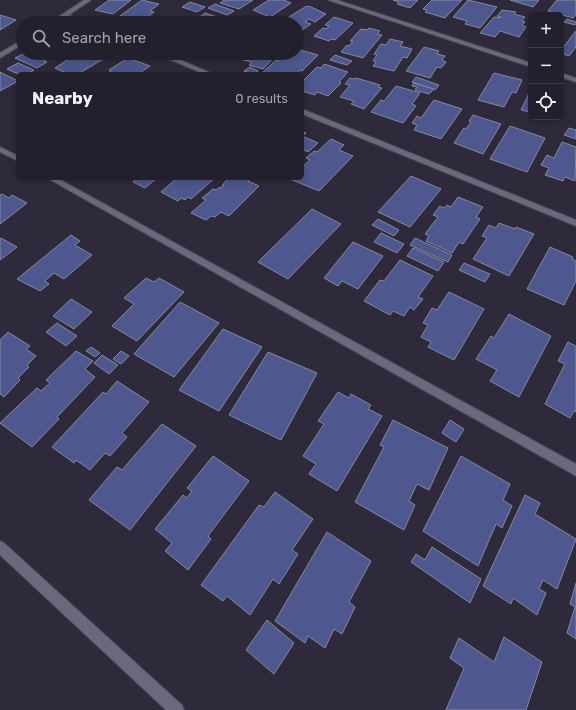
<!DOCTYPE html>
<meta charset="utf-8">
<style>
:root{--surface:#22202c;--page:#2e2d38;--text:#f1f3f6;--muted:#a2a3a9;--line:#3f3e48}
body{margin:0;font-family:Rubik,sans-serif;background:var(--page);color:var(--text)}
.controls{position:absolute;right:12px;top:12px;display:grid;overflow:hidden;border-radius:6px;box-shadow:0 2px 10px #0003}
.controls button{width:36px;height:36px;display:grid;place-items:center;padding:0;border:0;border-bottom:1px solid var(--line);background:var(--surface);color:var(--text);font:20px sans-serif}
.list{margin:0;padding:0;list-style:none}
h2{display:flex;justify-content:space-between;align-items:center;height:52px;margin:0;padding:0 16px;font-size:17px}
h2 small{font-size:13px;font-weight:400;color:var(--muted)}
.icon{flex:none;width:22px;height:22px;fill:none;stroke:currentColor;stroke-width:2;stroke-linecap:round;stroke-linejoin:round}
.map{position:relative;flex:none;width:576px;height:710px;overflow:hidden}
.search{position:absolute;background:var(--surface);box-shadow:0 2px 10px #0003;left:16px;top:16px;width:288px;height:44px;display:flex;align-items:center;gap:10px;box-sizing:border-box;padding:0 14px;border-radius:22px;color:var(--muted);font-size:15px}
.panel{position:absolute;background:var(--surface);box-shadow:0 2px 10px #0003;left:16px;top:72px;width:288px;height:108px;border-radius:6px}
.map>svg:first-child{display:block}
.building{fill:#4e588e;stroke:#84899d}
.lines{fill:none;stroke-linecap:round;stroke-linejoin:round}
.minor-casing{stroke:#4a4755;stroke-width:2}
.minor{fill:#6c687c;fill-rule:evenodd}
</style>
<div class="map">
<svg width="576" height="710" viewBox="0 0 576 710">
<rect width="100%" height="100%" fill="#2e2a3b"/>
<!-- building -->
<g class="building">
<polygon points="109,0 131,0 113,14 95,10"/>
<polygon points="142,0 159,4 150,11 154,12 148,17 145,16 140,19 134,18 131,19 120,16"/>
<polygon points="224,0 253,0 239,9 220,3"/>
<polygon points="269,0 284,0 291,3 270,17 253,10"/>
<polygon points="393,0 418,0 410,8 397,4 399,2"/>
<polygon points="432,0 462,0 445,18 425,12 427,10 423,9"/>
<polygon points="468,0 497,7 480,28 465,24 467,21 453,17"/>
<polygon points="510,0 539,0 533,7"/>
<polygon points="557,0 576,0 576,14 573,18 548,11"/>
<polygon points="190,2 205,7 197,12 182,7"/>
<polygon points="215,4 234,11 227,15 208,8"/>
<polygon points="309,6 326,14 315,22 309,19 305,22 311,24 302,30 297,28 297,23 281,22 305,7"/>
<polygon points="502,10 516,12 514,14 525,17 522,21 525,22 522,25 526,27 519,37 500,31 495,37 480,33 494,17 500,18 501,17 497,16"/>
<polygon points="205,13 223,19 218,23 193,22"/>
<polygon points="0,15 16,20 0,30"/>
<polygon points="334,17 353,23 335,40 331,39 329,41 314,36 323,28 326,29 329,26 325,25"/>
<polygon points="567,19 576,22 576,24 575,25 564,22"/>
<polygon points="369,28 380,31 377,34 382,35 363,58 341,52 347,45 349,46 353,41 350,41 361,29 367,30"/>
<polygon points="576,31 576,47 569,56 561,53 561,50"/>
<polygon points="390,39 403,42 400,46 412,49 407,58 403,57 394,71 373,66 376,62 373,61 377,55 374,54 381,44 386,45"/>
<polygon points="424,47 439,51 437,54 445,56 442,60 446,62 441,68 437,67 430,78 406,71"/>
<polygon points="297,49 318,55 302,71 300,70 296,74 261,74 276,60 278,61 282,58 279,57 284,53 297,53"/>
<polygon points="25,53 65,53 53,60 49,58 44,61 47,62 37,68 15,58"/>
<polygon points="78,53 106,53 110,55 78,74 68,74 55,68"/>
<polygon points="246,53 278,53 263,69 249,65 252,62 243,60 247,56 244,55"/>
<polygon points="335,55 352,61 347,65 330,60"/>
<polygon points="128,58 150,66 138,74 107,74 111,71 109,70"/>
<polygon points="18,63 34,70 28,74 18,74 7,69"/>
<polygon points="324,64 348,72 339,82 341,83 328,96 317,92 315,95 302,91 302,82 317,67 321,68"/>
<polygon points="250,67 258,71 254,74 244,71"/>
<polygon points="0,72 18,81 0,91"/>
<polygon points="494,73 522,80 516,93 512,92 504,107 478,100"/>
<polygon points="416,77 439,85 435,90 412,82"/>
<polygon points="350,78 354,79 356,78 380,85 378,87 382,88 364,109 351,104 354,101 340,97 350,85 345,84"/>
<polygon points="414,83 434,89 429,94 415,90 417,87 412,86"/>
<polygon points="396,86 420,93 412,104 416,106 403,123 371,112 381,100 384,101"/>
<polygon points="531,89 531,115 528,115 529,112 521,110"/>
<polygon points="434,100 462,109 441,139 414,130 417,125 412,123 417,116 421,118"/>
<polygon points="473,115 501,124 483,154 454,143 464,128 466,129 471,122 469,121"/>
<polygon points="510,126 545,138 527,172 490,159"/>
<polygon points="569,128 576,130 576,139 564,135"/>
<polygon points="302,132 306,133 302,136 318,143 308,152 304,150 302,153"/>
<polygon points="331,139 344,145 339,150 353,156 319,191 290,179 302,178 302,167 310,160 306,158 314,151 317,152"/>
<polygon points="562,142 576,147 575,181 565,177 563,181 545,175 549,168 541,165 547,155 554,158"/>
<polygon points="411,176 441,189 410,227 378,212"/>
<polygon points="134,178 157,178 145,188 133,182 136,179"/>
<polygon points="177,178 215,178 191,199 188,197 185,200 181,198 178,201 161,192"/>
<polygon points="229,178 248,178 250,179 248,181 259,186 229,216 221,212 215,217 211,216 206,220 191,213 206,200 202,198 213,189 216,190 220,187 221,188 224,185 222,185"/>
<polygon points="2,194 9,198 12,195 27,203 0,224 0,195"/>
<polygon points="458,197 483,207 476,217 480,219 463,244 459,242 452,253 426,241 429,236 425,234 438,217 433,215 440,206 444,208 447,205 451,207"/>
<polygon points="312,209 341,224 288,279 258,262"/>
<polygon points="378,219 399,230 394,236 372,225"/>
<polygon points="499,223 515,229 516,227 534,234 509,276 473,259 487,238 482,236 489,225 496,228"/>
<polygon points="381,233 404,244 397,253 374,242"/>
<polygon points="71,235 80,241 75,245 92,255 64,279 54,273 45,281 49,284 40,291 17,279"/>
<polygon points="1,238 17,247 0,260 0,239"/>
<polygon points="415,238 452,255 448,262 410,245"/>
<polygon points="353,242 383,256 358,289 342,281 338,286 324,278"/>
<polygon points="550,247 573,257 572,259 576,261 576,281 564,305 527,289"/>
<polygon points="413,248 444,262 438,271 407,256"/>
<polygon points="400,260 433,276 418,297 423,299 414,310 410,307 404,316 393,311 390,315 364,301 380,280 384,281"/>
<polygon points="464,263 490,274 485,282 459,270"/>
<polygon points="146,278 154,282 159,278 184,292 137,341 112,326 134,304 124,298"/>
<polygon points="449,292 484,309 454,360 428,347 431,342 421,337 428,325 423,323 432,308 437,310"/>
<polygon points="71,299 92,312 74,329 53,316"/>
<polygon points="180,302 219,323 174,377 134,354"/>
<polygon points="509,314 551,336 519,397 490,381 497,370 476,359 491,336 494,338"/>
<polygon points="57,323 77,336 66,346 46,332"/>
<polygon points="223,329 262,347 219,411 179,390"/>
<polygon points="8,332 30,346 26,349 36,356 27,365 29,367 18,378 20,380 4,397 0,394 0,340"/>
<polygon points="568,342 576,346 576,412 574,411 570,418 545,404 565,364 558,361"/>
<polygon points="91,347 100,353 95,357 86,351"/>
<polygon points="76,351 93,361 85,369 95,377 57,417 59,419 32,447 0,423 37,388 41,391 50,383 46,380"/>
<polygon points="121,351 129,356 121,364 113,359"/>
<polygon points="268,352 317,373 281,440 229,415"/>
<polygon points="102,355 118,365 109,374 94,363"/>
<polygon points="117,381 149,402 122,433 127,437 110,456 105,453 90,470 76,460 74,463 52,447 103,392 106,394"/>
<polygon points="338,392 349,398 351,394 371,405 368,409 382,416 337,491 309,474 316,464 303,456 324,424 318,421"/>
<polygon points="393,420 448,448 429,490 417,484 409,501 415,505 404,530 355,502 384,447 380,445"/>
<polygon points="450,420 464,429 456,442 442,433"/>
<polygon points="162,424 196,446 130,530 89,500 117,467 122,470"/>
<polygon points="213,456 249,481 208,536 211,539 188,570 165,551 172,543 155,529 183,495 187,498 192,491 187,488"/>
<polygon points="461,456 510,484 503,500 512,506 502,528 496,524 478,566 423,531"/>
<polygon points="275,492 313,519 292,550 298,554 279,584 273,579 250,615 227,596 223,601 201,585 259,505 264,507"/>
<polygon points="525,495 540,503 535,514 576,539 557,589 543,580 539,589 546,593 537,615 513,598 511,604 483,586"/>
<polygon points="327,532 371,561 349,602 355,607 342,634 334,629 325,648 308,636 305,643 275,621"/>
<polygon points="432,547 481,579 470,603 411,562 416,554 425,560"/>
<polygon points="576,583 576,639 567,633 575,607 570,604"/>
<polygon points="267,620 294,643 274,674 246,650"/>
<polygon points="504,637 542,662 526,710 446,710 464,668 450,658 459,638 494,662"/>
</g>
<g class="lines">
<!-- minor casing -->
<g class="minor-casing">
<g id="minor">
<polygon points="84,0 91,0 69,15 86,23 78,23 65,17 56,23 49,23"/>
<polygon points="328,0 337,0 531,63 531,67"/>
<polygon points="23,39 23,44 0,58 0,53"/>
<polygon points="155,53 164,53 213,74 204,74"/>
<polygon points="561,73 576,78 576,82 561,77"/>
<polygon points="302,109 576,220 576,226 302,114"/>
<polygon points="0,147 18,156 18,161 0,152"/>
<polygon points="47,178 57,178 576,464 576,476"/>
<polygon points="0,541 4,543 182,705 184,710 166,710 0,555"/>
</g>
</g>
<!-- minor -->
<use href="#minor" class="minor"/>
</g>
</svg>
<div class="controls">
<button>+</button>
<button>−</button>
<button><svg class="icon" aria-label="locate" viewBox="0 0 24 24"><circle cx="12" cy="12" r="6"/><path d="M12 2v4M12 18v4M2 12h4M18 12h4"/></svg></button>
</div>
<div class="search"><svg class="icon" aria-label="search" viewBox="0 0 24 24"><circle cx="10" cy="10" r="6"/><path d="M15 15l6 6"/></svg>Search here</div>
<section class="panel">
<h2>Nearby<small>0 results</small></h2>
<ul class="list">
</ul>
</section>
</div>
